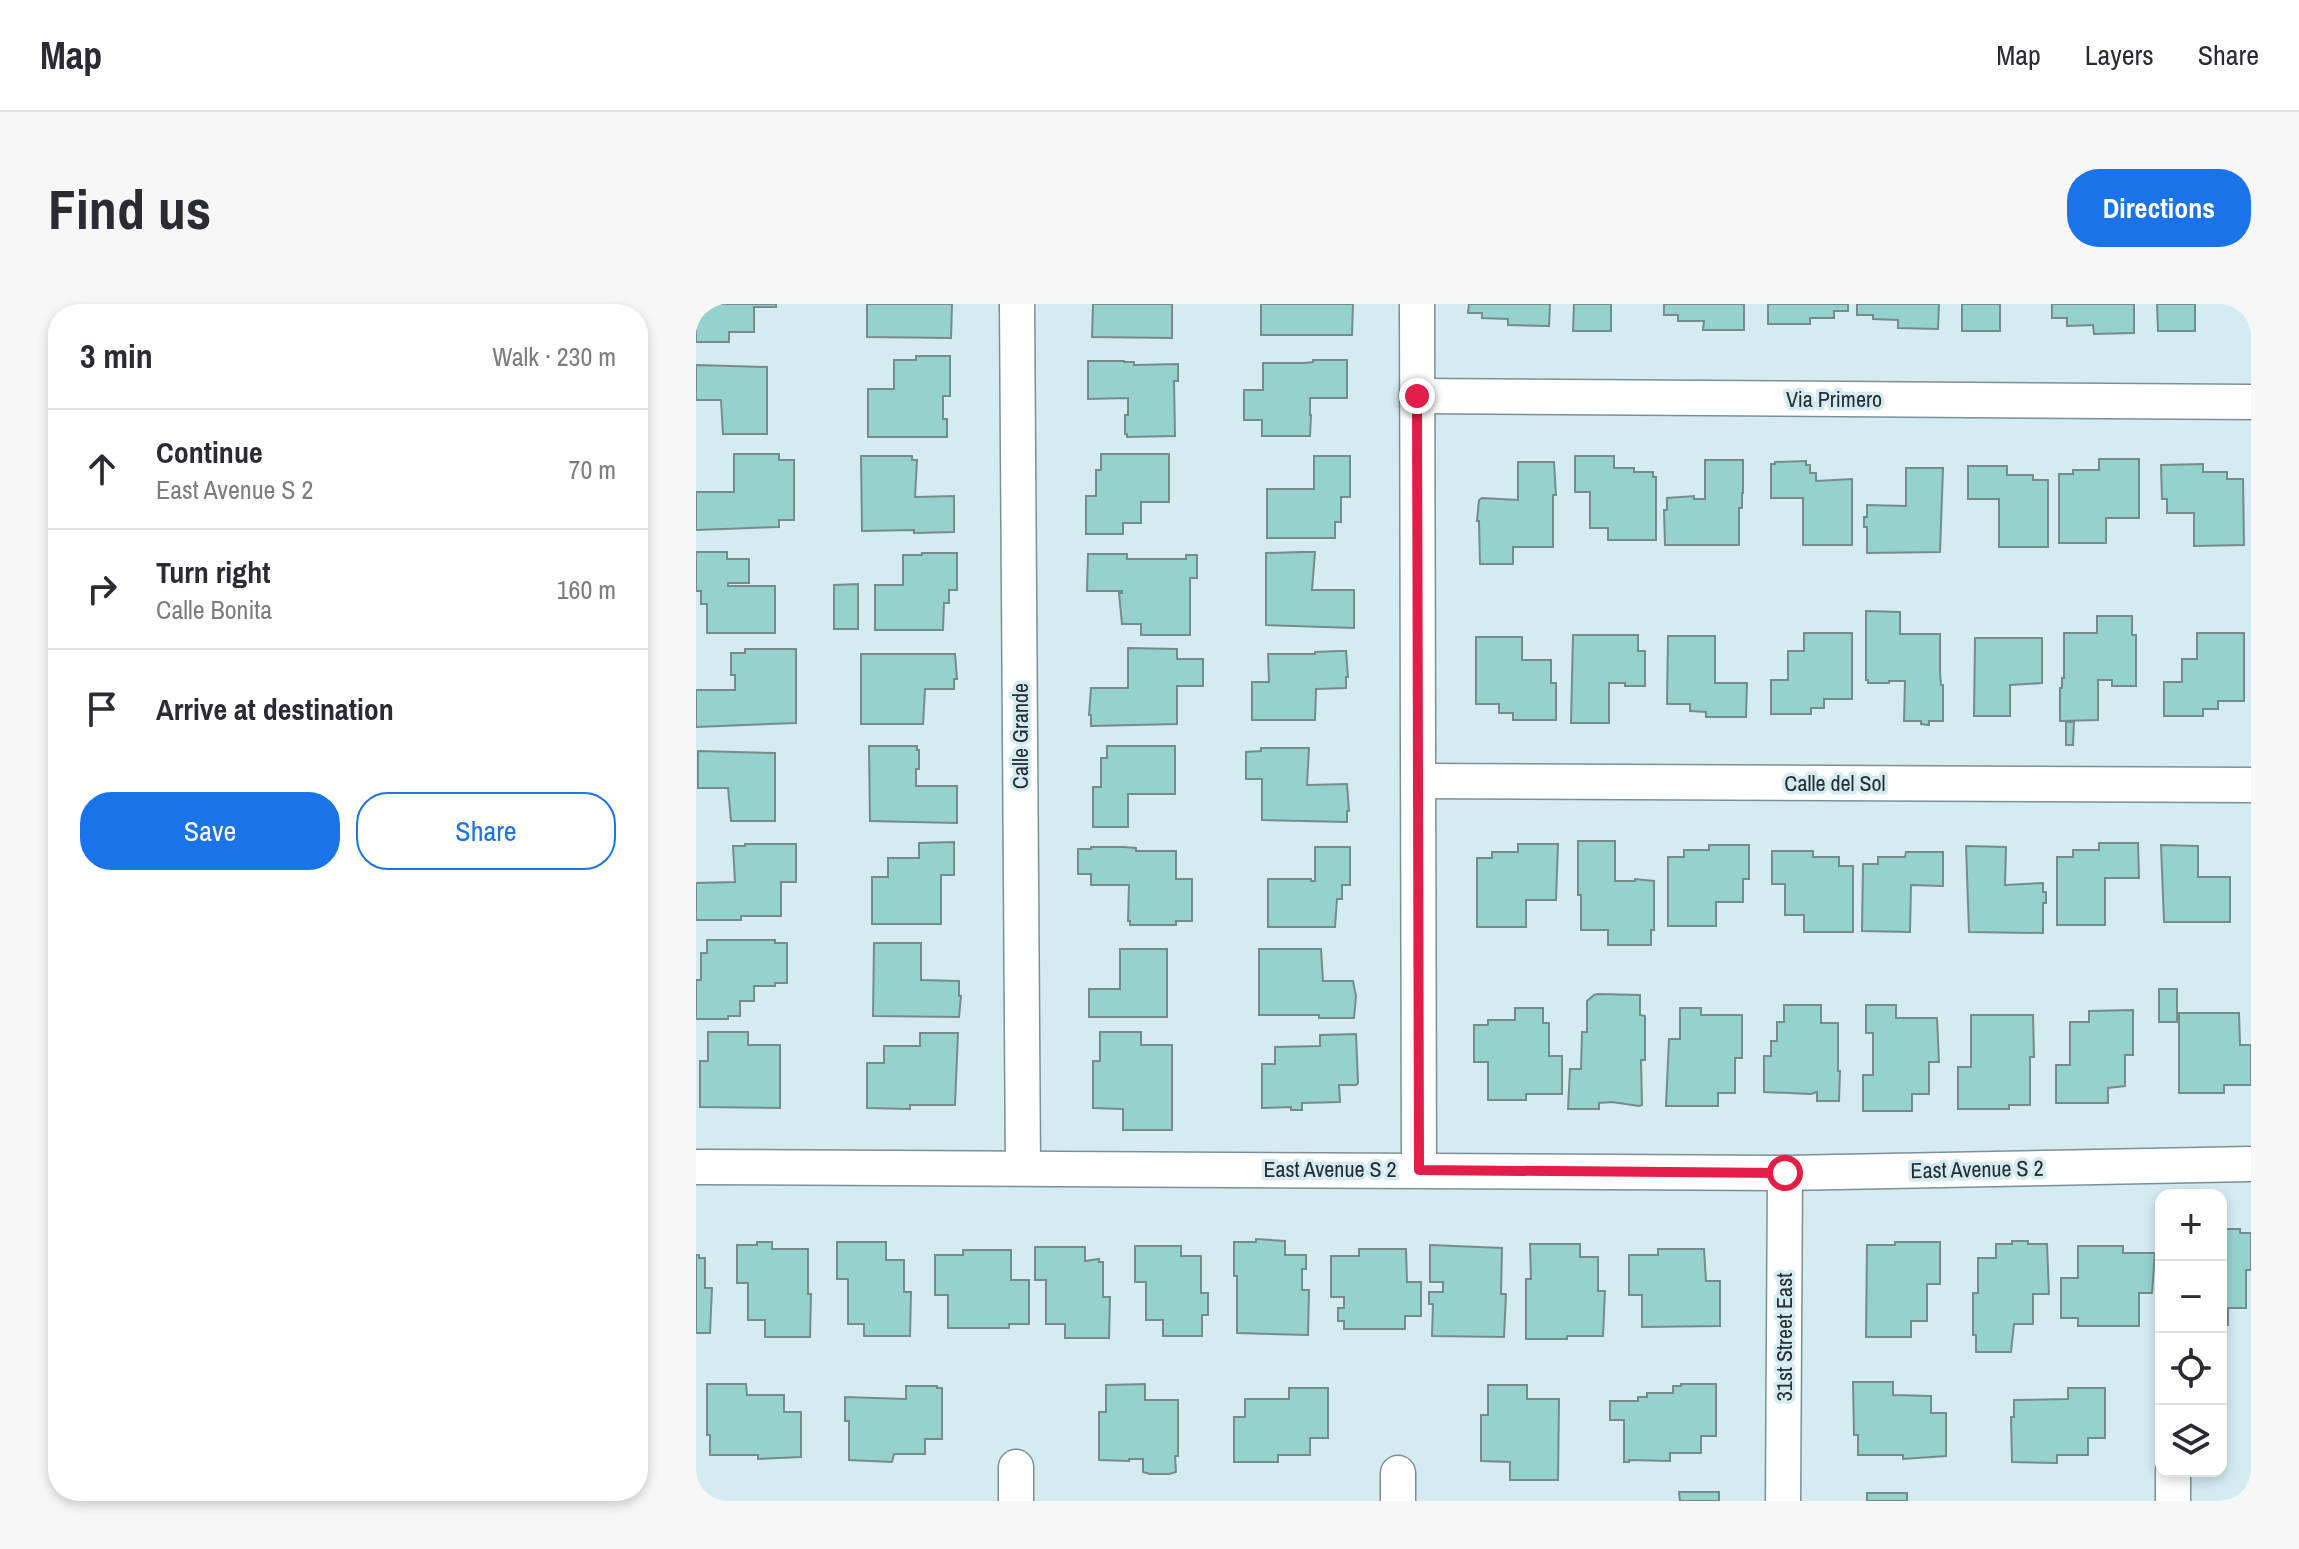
<!DOCTYPE html>
<meta charset="utf-8">
<style>
:root{--surface:#fff;--page:#f7f7f7;--text:#2b2b33;--muted:#7c7c81;--line:#e1e1e2;--accent:#1a73e8}
body{margin:0;font-family:"Archivo Narrow",sans-serif;background:var(--page);color:var(--text)}
.controls{position:absolute;right:24px;bottom:24px;display:grid;overflow:hidden;border-radius:16px;box-shadow:0 4px 12px #0003}
.controls button{width:72px;height:72px;display:grid;place-items:center;padding:0;border:0;border-bottom:2px solid var(--line);background:var(--surface);color:var(--text);font:40px sans-serif}
.stop{position:absolute;width:24px;height:24px;margin:-18px;border:6px solid #e11d48;border-radius:50%;background:#fff}
.stop.end{background:#e11d48;border-color:#fff;box-shadow:0 2px 8px #0008}
.list{margin:0;padding:0;list-style:none}
h2{display:flex;justify-content:space-between;align-items:center;height:104px;margin:0;padding:0 32px;font-size:34px}
h2 small{font-size:26px;font-weight:400;color:var(--muted)}
.list li{display:grid;grid-template-columns:52px 1fr auto;gap:24px;align-items:center;box-sizing:border-box;height:120px;padding:0 32px;border-top:2px solid var(--line)}
.list b{display:block;font-size:30px;white-space:nowrap}
.list p{margin:0;font-size:26px;white-space:nowrap;color:var(--muted)}
.list em{font-size:26px;font-style:normal;color:var(--muted)}
.actions{display:flex;gap:16px;padding:24px 32px}
.actions a{flex:1;padding:18px 0;border:2px solid var(--accent);border-radius:32px;text-align:center;font-size:28px;color:var(--accent)}
.actions .main{background:var(--accent);color:#fff}
.icon{flex:none;width:44px;height:44px;fill:none;stroke:currentColor;stroke-width:2;stroke-linecap:round;stroke-linejoin:round}
.map{position:relative;flex:none;width:1555px;height:1197px;overflow:hidden;border-radius:32px}
header{display:flex;align-items:center;gap:48px;box-sizing:border-box;height:112px;padding:0 40px;background:var(--surface);border-bottom:2px solid var(--line)}
header strong{font-size:38px}
nav{display:flex;gap:44px;margin-inline-start:auto;font-size:28px}
.intro{display:flex;align-items:center;justify-content:space-between;box-sizing:border-box;height:192px;padding:0 48px}
h1{margin:0;font-size:56px}
.button{padding:20px 36px;border-radius:32px;background:var(--accent);color:#fff;font-size:28px;font-weight:700}
main{display:flex;gap:48px;padding:0 48px}
aside{flex:1;background:var(--surface);border-radius:32px;box-shadow:0 4px 12px #0003}
.map>svg:first-child{display:block}
.building{fill:#95d2ce;stroke:#768c8a;stroke-width:2}
.lines{fill:none;stroke-linecap:round;stroke-linejoin:round}
.minor-casing{stroke:#7b9095;stroke-width:37}
.minor{stroke:#fff;stroke-width:34}
.route{stroke:#e11d48;stroke-width:10}
.labels{text-anchor:middle;stroke-width:7;stroke-linejoin:round;paint-order:stroke}
.street-label{font-size:22px;fill:#242d2f;stroke:#d4ebf1}
</style>
<header>
<strong>Map</strong>
<nav><a>Map</a><a>Layers</a><a>Share</a></nav>
</header>
<div class="intro"><h1>Find us</h1><a class="button">Directions</a></div>
<main>
<aside>
<h2>3 min<small>Walk · 230 m</small></h2>
<ul class="list">
<li><svg class="icon" aria-label="ahead" viewBox="0 0 24 24"><path d="M12 20V5M6 11l6-6 6 6"/></svg><div><b>Continue</b><p>East Avenue S 2</p></div><em>70 m</em></li>
<li><svg class="icon" aria-label="right" viewBox="0 0 24 24"><path d="M7 20v-9h11M14 6l5 5-5 5"/></svg><div><b>Turn right</b><p>Calle Bonita</p></div><em>160 m</em></li>
<li><svg class="icon" aria-label="arrive" viewBox="0 0 24 24"><path d="M6 21V4h12l-3 4 3 4H6"/></svg><div><b>Arrive at destination</b></div></li>
</ul>
<div class="actions"><a class="main">Save</a><a>Share</a></div>
</aside>
<div class="map">
<svg width="1555" height="1197" viewBox="0 0 1555 1197">
<rect width="100%" height="100%" fill="#d4ebf1"/>
<!-- building -->
<g class="building">
<polygon points="0,0 80,0 80,3 58,3 58,28 33,28 33,38 0,38"/>
<polygon points="171,0 256,0 255,34 171,33"/>
<polygon points="397,0 476,0 476,34 396,33"/>
<polygon points="565,0 657,0 656,31 565,31"/>
<polygon points="773,0 854,0 853,22 812,21 812,15 786,14 786,9 772,9"/>
<polygon points="878,0 915,0 915,27 877,27"/>
<polygon points="968,0 1048,0 1048,26 1007,26 1008,17 982,17 982,11 968,11"/>
<polygon points="1072,0 1152,0 1152,7 1138,7 1138,14 1114,14 1114,20 1072,20"/>
<polygon points="1161,0 1243,0 1242,25 1202,24 1202,16 1177,15 1177,11 1161,11"/>
<rect x="1266" y="0" width="38" height="27"/>
<polygon points="1356,0 1438,0 1438,29 1398,30 1397,21 1371,22 1371,14 1356,14"/>
<polygon points="1461,0 1499,0 1499,27 1462,27"/>
<polygon points="220,52 254,52 254,92 247,92 247,115 251,115 251,133 172,133 172,85 198,85 198,56 220,56"/>
<polygon points="617,56 651,56 651,94 614,94 614,111 615,111 614,132 566,132 566,116 548,116 548,86 567,86 567,59 609,59 617,58"/>
<polygon points="392,57 428,57 428,58 438,58 438,61 482,60 482,77 478,77 479,132 431,133 431,130 429,130 429,111 432,111 432,94 392,95"/>
<polygon points="0,61 71,63 71,130 27,130 25,96 0,96"/>
<polygon points="38,150 83,150 83,156 98,156 98,216 83,216 83,223 0,226 0,188 38,188"/>
<polygon points="405,150 473,150 473,198 445,198 445,219 427,219 427,230 390,230 390,192 400,192 400,166 405,166"/>
<polygon points="165,152 216,152 216,156 221,156 219,193 258,192 258,228 218,229 218,226 166,227"/>
<polygon points="618,152 654,152 654,193 645,193 645,218 639,218 639,234 571,234 571,185 618,185"/>
<polygon points="879,152 918,152 918,164 938,164 938,168 957,168 957,173 960,173 960,236 912,236 912,224 894,224 894,188 879,188"/>
<polygon points="1403,155 1443,155 1443,214 1410,214 1410,239 1363,239 1363,170 1377,170 1377,166 1403,166"/>
<polygon points="1009,156 1047,156 1047,189 1046,189 1046,204 1043,204 1043,241 969,241 968,206 971,206 971,194 998,192 998,195 1009,195"/>
<polygon points="1110,157 1110,161 1114,161 1114,169 1120,169 1120,177 1156,175 1156,241 1107,241 1107,194 1075,194 1075,160 1079,160 1079,158"/>
<polygon points="822,158 858,158 860,191 857,191 857,243 817,243 817,260 784,260 783,217 781,217 783,196 786,194 822,196"/>
<polygon points="1507,160 1507,168 1531,168 1531,175 1547,175 1548,241 1498,242 1498,209 1471,209 1471,195 1466,195 1465,161"/>
<polygon points="1272,162 1311,162 1311,171 1337,171 1337,176 1352,176 1352,243 1303,243 1303,195 1272,195"/>
<polygon points="1210,164 1247,164 1244,248 1171,249 1171,223 1168,223 1168,213 1171,213 1171,201 1210,202"/>
<polygon points="0,248 31,248 31,255 53,255 53,279 32,279 32,282 79,282 79,329 11,329 11,300 5,300 5,287 0,287"/>
<polygon points="606,248 619,248 616,286 658,286 658,324 570,321 570,249"/>
<polygon points="226,249 261,249 261,286 253,286 253,299 248,299 247,326 179,326 179,281 207,281 207,251 226,251"/>
<polygon points="392,250 431,250 431,255 490,255 490,251 501,251 501,274 494,274 494,331 445,331 445,320 426,320 423,289 426,289 426,287 391,287"/>
<polygon points="162,280 162,325 138,325 138,281"/>
<polygon points="1170,307 1204,308 1204,330 1244,330 1244,368 1245,381 1247,381 1247,417 1233,417 1233,421 1225,420 1225,417 1208,417 1209,377 1193,377 1193,379 1172,379 1172,376 1170,376"/>
<polygon points="1401,312 1436,312 1436,331 1440,331 1440,382 1416,382 1416,376 1402,376 1402,416 1364,417 1364,384 1366,384 1366,374 1368,374 1368,329 1401,329"/>
<polygon points="1108,329 1156,329 1156,395 1128,395 1128,404 1115,404 1115,410 1075,410 1075,376 1092,376 1092,347 1108,347"/>
<polygon points="1501,329 1548,329 1548,397 1522,397 1522,405 1507,405 1507,412 1468,412 1468,378 1486,378 1486,355 1501,355"/>
<polygon points="877,331 942,331 942,347 949,347 949,382 929,382 929,379 913,379 913,419 875,419"/>
<polygon points="972,332 1019,332 1019,379 1051,379 1050,413 1010,413 1010,408 994,407 994,400 971,400"/>
<polygon points="780,333 826,333 826,356 855,356 855,379 860,379 860,416 817,416 817,409 803,409 803,400 780,400"/>
<polygon points="1279,334 1346,334 1346,379 1314,381 1314,412 1278,412"/>
<polygon points="432,344 481,345 481,355 507,355 507,382 481,382 481,420 395,422 395,411 393,411 395,384 432,384"/>
<polygon points="49,345 100,345 100,419 0,423 0,386 39,386 39,371 35,371 35,349 49,349"/>
<polygon points="644,347 650,347 652,373 650,373 650,384 620,385 619,416 556,416 556,378 573,378 572,350 619,350 619,348"/>
<polygon points="165,350 259,350 261,375 258,375 258,385 229,385 227,420 165,420"/>
<polygon points="1370,418 1378,418 1377,441 1370,441"/>
<polygon points="173,442 221,442 221,446 223,446 223,465 220,465 220,482 261,482 261,519 174,517"/>
<polygon points="411,442 479,442 479,490 432,490 432,523 397,523 397,483 405,483 405,454 411,454"/>
<polygon points="565,444 613,444 611,481 651,480 653,507 651,507 651,518 566,516 566,475 550,475 550,448 565,447"/>
<polygon points="2,447 79,449 79,517 35,517 32,484 2,484"/>
<polygon points="882,537 919,537 919,577 939,577 939,575 958,577 958,626 955,626 955,641 912,641 912,626 885,626 885,591 882,591"/>
<polygon points="258,538 258,571 245,571 245,620 176,620 176,573 192,573 192,554 223,554 223,539"/>
<polygon points="1403,539 1442,539 1443,574 1409,574 1409,621 1361,621 1361,553 1377,553 1377,546 1403,546"/>
<polygon points="49,540 100,540 100,578 85,578 85,612 45,612 45,616 0,616 0,579 39,578 37,542 49,542"/>
<polygon points="822,540 862,540 860,596 830,596 830,623 781,623 781,554 796,554 796,548 822,548"/>
<polygon points="1013,541 1053,541 1053,575 1047,575 1047,598 1020,598 1020,622 972,622 972,553 988,553 988,546 1013,546"/>
<polygon points="1465,541 1502,542 1502,573 1534,573 1534,618 1468,618"/>
<polygon points="1270,542 1310,543 1309,581 1347,579 1347,588 1350,588 1350,599 1347,599 1347,629 1273,628"/>
<polygon points="395,543 428,543 440,544 440,547 480,547 480,575 496,575 496,617 480,617 480,621 434,621 434,617 432,617 433,581 395,581 395,570 382,570 382,545 395,545"/>
<polygon points="619,543 654,543 654,581 646,581 646,595 641,595 639,623 572,623 572,575 615,575 615,577 619,577"/>
<polygon points="1076,547 1117,547 1117,553 1143,553 1143,562 1157,562 1157,628 1108,628 1108,611 1089,611 1089,580 1076,580"/>
<polygon points="1210,548 1247,548 1247,582 1215,581 1214,628 1166,627 1167,560 1182,560 1182,553 1209,553"/>
<polygon points="11,636 79,636 79,639 91,639 91,679 79,679 79,682 58,682 58,697 44,697 44,712 32,712 32,715 0,715 0,676 5,676 5,649 11,649"/>
<polygon points="178,639 225,639 225,676 263,677 263,692 265,692 263,713 177,712"/>
<polygon points="424,645 471,645 471,713 393,713 393,685 424,685"/>
<polygon points="563,645 625,645 627,677 657,677 660,692 658,714 623,714 623,711 563,711"/>
<rect x="1463" y="685" width="18" height="33"/>
<polygon points="902,690 944,691 944,711 949,712 949,756 945,756 946,801 943,802 916,798 903,799 903,805 872,805 874,765 885,765 886,728 891,728 891,697 898,691"/>
<polygon points="1088,701 1125,701 1125,719 1142,719 1142,767 1144,767 1143,797 1121,797 1121,788 1115,790 1068,788 1068,752 1075,752 1075,737 1081,737 1081,718 1088,718"/>
<polygon points="1170,701 1200,701 1200,714 1241,714 1243,758 1233,758 1233,790 1216,790 1216,807 1167,807 1167,771 1177,771 1177,729 1170,729"/>
<polygon points="819,704 847,704 847,719 853,719 853,752 866,752 866,790 830,790 830,796 792,796 792,758 778,758 778,721 792,721 792,716 819,716"/>
<polygon points="984,704 1005,704 1005,711 1046,711 1046,754 1039,754 1039,789 1022,789 1022,802 970,802 973,735 984,735"/>
<polygon points="1437,706 1437,751 1429,751 1429,782 1412,784 1412,799 1360,799 1360,761 1374,761 1374,718 1393,718 1393,707"/>
<polygon points="1483,709 1543,709 1544,741 1555,741 1555,781 1528,781 1528,789 1483,789"/>
<polygon points="1275,711 1337,711 1338,753 1334,753 1334,801 1313,801 1313,805 1262,805 1262,763 1275,763"/>
<polygon points="12,728 52,728 52,741 84,741 84,804 4,803 4,757 12,757"/>
<polygon points="404,728 445,728 445,741 476,741 476,826 427,826 427,805 397,804 397,757 404,757"/>
<polygon points="224,729 262,729 259,801 214,801 214,805 171,804 171,759 188,759 188,742 224,742"/>
<polygon points="660,730 662,779 660,781 643,781 644,798 606,799 606,806 595,806 595,803 566,804 566,760 579,760 579,743 624,742 624,731"/>
<polygon points="1530,925 1544,925 1544,929 1555,929 1555,966 1550,966 1550,1004 1532,1004 1532,1021 1529,1021 1529,1038 1525,1038 1525,927 1530,927"/>
<polygon points="560,935 589,937 589,951 610,951 610,965 606,965 606,986 613,986 612,1031 541,1029 541,972 538,972 538,938 560,938"/>
<polygon points="1316,937 1332,937 1332,940 1351,940 1353,990 1337,990 1337,1020 1318,1020 1315,1048 1280,1048 1280,1031 1277,1031 1277,989 1282,989 1282,954 1300,954 1300,940 1316,940"/>
<polygon points="61,938 76,938 76,945 112,945 112,990 115,990 114,1033 69,1033 69,1016 52,1016 52,979 41,979 41,941 61,941"/>
<polygon points="141,938 190,938 190,956 208,956 208,988 215,988 214,1032 168,1032 168,1020 152,1020 152,975 141,975"/>
<polygon points="1199,938 1244,938 1244,980 1231,980 1231,1017 1215,1017 1215,1033 1170,1033 1171,941 1199,941"/>
<polygon points="834,940 884,940 884,953 902,953 902,987 909,987 907,1032 871,1032 871,1035 830,1035 830,975 835,975"/>
<polygon points="734,941 806,944 805,990 810,990 808,1033 736,1032 737,1000 733,1000 733,988 747,988 747,978 734,978"/>
<polygon points="439,942 485,942 485,952 505,952 505,989 512,989 512,1011 506,1011 506,1032 467,1032 467,1016 450,1016 450,978 439,978"/>
<polygon points="1382,942 1427,942 1427,949 1459,949 1456,989 1443,989 1443,1022 1382,1022 1382,1014 1365,1014 1365,974 1382,974"/>
<polygon points="339,943 389,943 389,957 403,955 403,958 407,958 407,993 414,993 413,1034 369,1034 369,1020 350,1020 350,976 339,976"/>
<polygon points="663,945 710,945 711,978 725,978 725,1012 709,1012 709,1025 648,1025 648,1017 642,1017 642,1004 648,1004 648,993 635,993 635,952 663,952"/>
<polygon points="962,945 1008,945 1010,977 1024,977 1024,1022 946,1023 946,991 933,991 933,951 962,951"/>
<polygon points="267,946 315,946 315,976 333,976 333,1020 313,1020 313,1024 252,1024 252,991 239,991 239,951 267,951"/>
<polygon points="0,951 3,951 3,954 9,954 9,984 16,984 14,1029 0,1029"/>
<polygon points="1157,1078 1197,1078 1197,1091 1235,1092 1235,1109 1250,1109 1250,1152 1207,1155 1207,1151 1162,1151 1162,1131 1158,1131"/>
<polygon points="11,1080 50,1080 51,1091 88,1091 88,1108 105,1108 105,1153 62,1155 62,1151 14,1151 14,1131 11,1131"/>
<polygon points="449,1080 449,1096 482,1096 482,1152 479,1152 480,1168 473,1170 454,1170 447,1168 447,1155 433,1155 433,1157 403,1156 403,1108 410,1108 410,1081"/>
<polygon points="985,1080 1020,1080 1020,1132 1005,1132 1005,1149 974,1149 974,1157 933,1156 933,1158 928,1158 928,1116 914,1116 914,1097 942,1097 942,1093 951,1093 951,1089 977,1089 977,1082 985,1082"/>
<polygon points="792,1081 831,1081 831,1095 863,1095 862,1176 814,1176 814,1158 785,1157 785,1111 792,1111"/>
<polygon points="210,1082 241,1082 241,1084 246,1084 246,1135 229,1135 229,1150 198,1150 196,1158 153,1156 153,1117 149,1117 149,1093 210,1095"/>
<polygon points="593,1084 632,1084 632,1134 614,1134 614,1151 582,1151 582,1158 538,1158 538,1113 549,1113 549,1095 593,1095"/>
<polygon points="1372,1084 1409,1084 1409,1134 1392,1134 1392,1151 1361,1151 1361,1159 1316,1158 1315,1113 1318,1113 1318,1096 1372,1095"/>
<polygon points="983,1188 1023,1188 1023,1197 984,1197"/>
<rect x="1171" y="1189" width="40" height="8"/>
</g>
<g class="lines">
<!-- minor casing -->
<g class="minor-casing">
<g id="minor">
<polyline points="321,0 327,864"/>
<polyline points="721,0 723,866"/>
<polyline points="721,92 1555,98"/>
<polyline points="723,477 1555,481"/>
<polyline points="0,863 1089,869 1555,860"/>
<polyline points="320,1163 320,1197"/>
<polyline points="1477,1167 1477,1197"/>
<polyline points="702,1197 702,1169"/>
<polyline points="1087,1197 1089,869"/>
</g>
</g>
<!-- minor -->
<use href="#minor" class="minor"/>
</g>
<g class="lines">
<!-- route -->
<polyline class="route" points="721,92 723,866 1089,869"/>
</g>
<g class="labels">
<!-- street labels -->
<g class="street-label">
<text x="1138" y="103">Via Primero</text>
<text transform="translate(324 432) rotate(-90)" y="8">Calle Grande</text>
<text x="1139" y="487">Calle del Sol</text>
<text x="634" y="873">East Avenue S 2</text>
<text transform="translate(1281 865) rotate(-1)" y="8">East Avenue S 2</text>
<text transform="translate(1088 1033) rotate(-90)" y="8">31st Street East</text>
</g>
</g>
</svg>
<div class="controls">
<button>+</button>
<button>−</button>
<button><svg class="icon" aria-label="locate" viewBox="0 0 24 24"><circle cx="12" cy="12" r="6"/><path d="M12 2v4M12 18v4M2 12h4M18 12h4"/></svg></button>
<button><svg class="icon" aria-label="layers" viewBox="0 0 24 24"><path d="M12 4l9 5-9 5-9-5zM3 14l9 5 9-5"/></svg></button>
</div>
<div class="stop" style="left:1089px;top:869px"></div>
<div class="stop end" style="left:721px;top:92px"></div>
</div>
</main>
